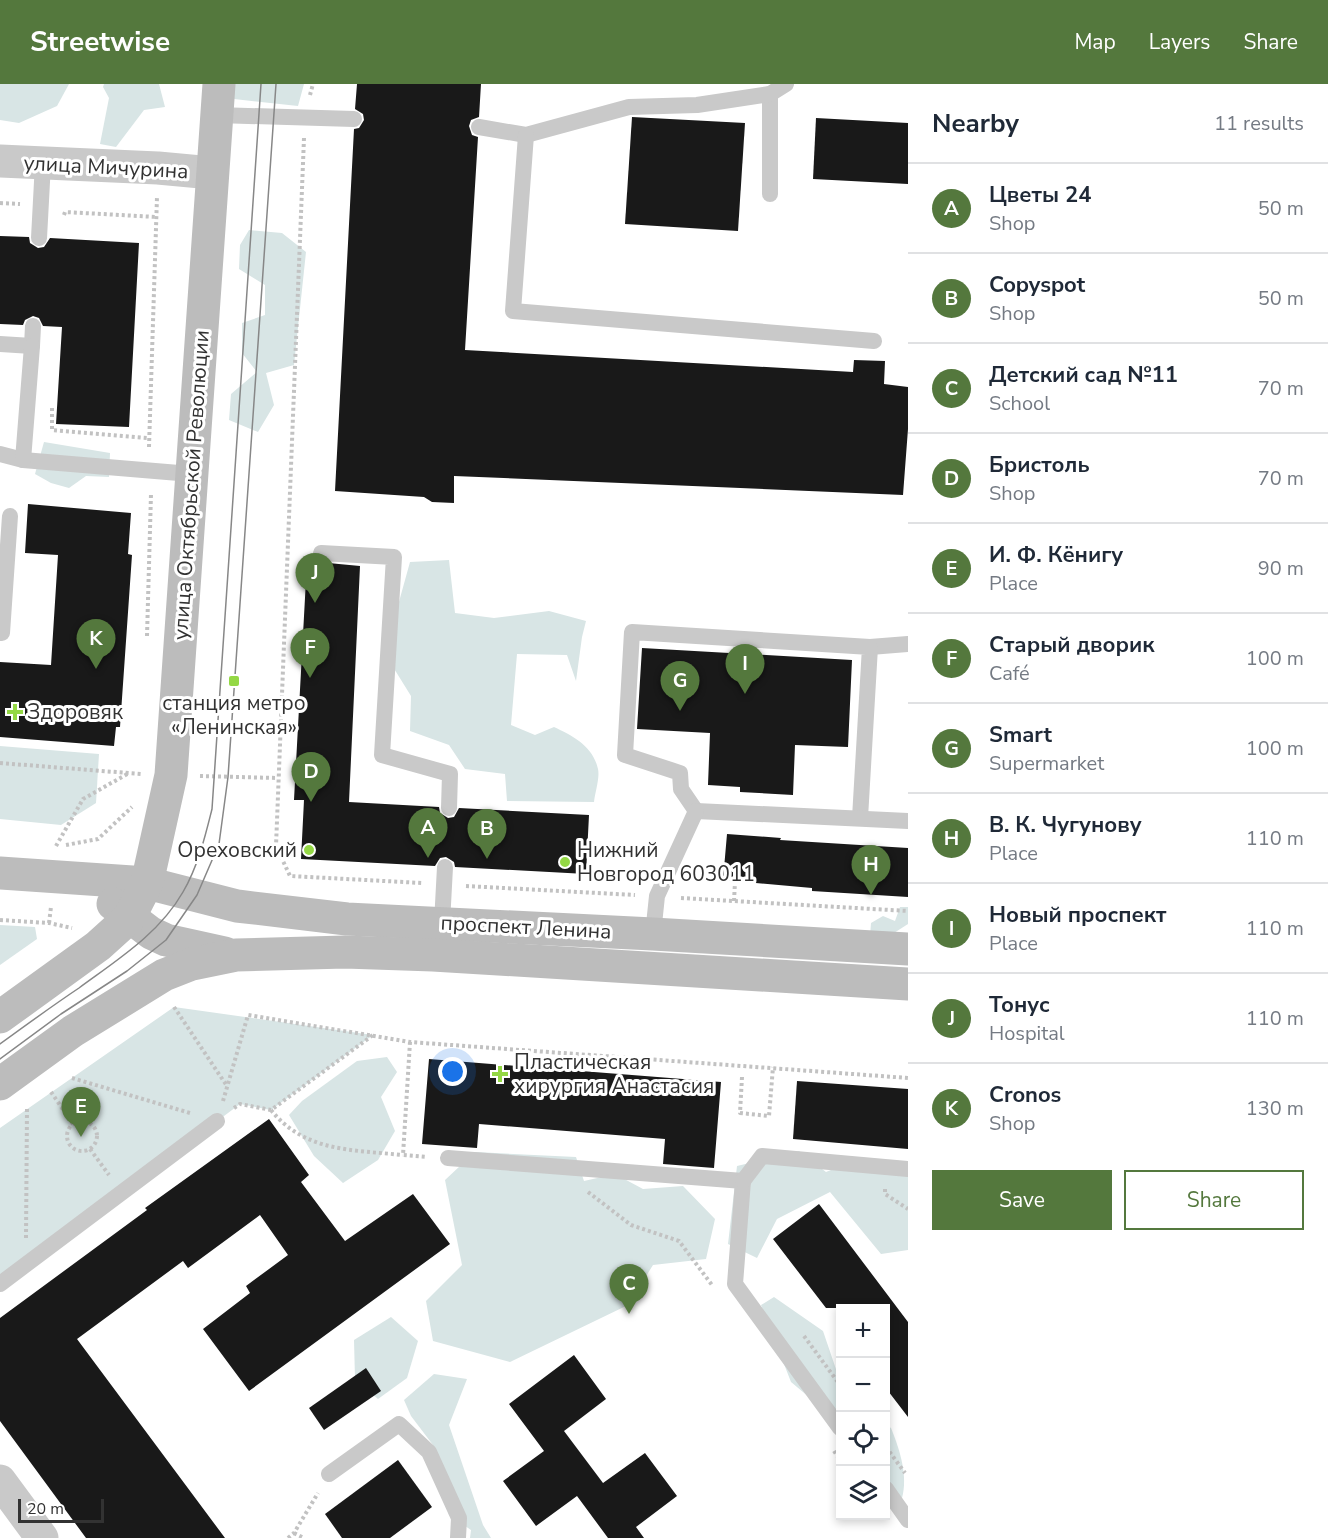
<!DOCTYPE html>
<meta charset="utf-8">
<style>
:root{--surface:#fff;--page:#f6f6f7;--text:#1f2937;--muted:#747a83;--line:#e0e1e3;--accent:#54783d}
body{margin:0;font-family:"Nunito Sans",sans-serif;background:var(--page);color:var(--text)}
.controls{position:absolute;right:18px;bottom:18px;display:grid;overflow:hidden;border-radius:0px;box-shadow:0 3px 9px #0003}
.controls button{width:54px;height:54px;display:grid;place-items:center;padding:0;border:0;border-bottom:2px solid var(--line);background:var(--surface);color:var(--text);font:30px sans-serif}
.scale{position:absolute;left:18px;bottom:15px;width:86px;box-sizing:border-box;padding-left:6px;border:3px solid #323232;border-top:0;font-size:16px;line-height:21px;white-space:nowrap;color:#323232;-webkit-text-stroke:4px #fff;paint-order:stroke}
.you{position:absolute;left:453px;top:988px;width:21px;height:21px;margin:-15px;border:4px solid #fff;border-radius:50%;background:#1a73e8;box-shadow:0 0 0 9px #1a73e833}
.badge{display:grid;place-items:center;width:39px;height:39px;border-radius:50%;background:var(--accent);color:#fff;font-size:20px;font-weight:700}
.pin{position:absolute;translate:-50% -50px;filter:drop-shadow(0 2px 3px #0008)}
.pin::after{content:'';position:absolute;top:32px;width:21px;height:18px;background:inherit;clip-path:polygon(0 0,100% 0,50% 100%)}
.list{margin:0;padding:0;list-style:none}
h2{display:flex;justify-content:space-between;align-items:center;height:78px;margin:0;padding:0 24px;font-size:26px}
h2 small{font-size:20px;font-weight:400;color:var(--muted)}
.list li{display:grid;grid-template-columns:39px 1fr auto;gap:18px;align-items:center;box-sizing:border-box;height:90px;padding:0 24px;border-top:2px solid var(--line)}
.list b{display:block;font-size:22px;white-space:nowrap}
.list p{margin:0;font-size:20px;white-space:nowrap;color:var(--muted)}
.list em{font-size:20px;font-style:normal;color:var(--muted)}
.actions{display:flex;gap:12px;padding:18px 24px}
.actions a{flex:1;padding:14px 0;border:2px solid var(--accent);border-radius:0px;text-align:center;font-size:21px;color:var(--accent)}
.actions .main{background:var(--accent);color:#fff}
.icon{flex:none;width:33px;height:33px;fill:none;stroke:currentColor;stroke-width:2;stroke-linecap:round;stroke-linejoin:round}
.map{position:relative;flex:none;width:908px;height:1454px;overflow:hidden}
header{display:flex;align-items:center;gap:36px;box-sizing:border-box;height:84px;padding:0 30px;background:var(--accent);color:#fff}
header strong{font-size:28px}
nav{display:flex;gap:33px;margin-inline-start:auto;font-size:21px}
main{display:flex}
aside{flex:1;background:var(--surface)}
.map>svg:first-child{display:block}
.green{fill:#d8e5e5}
.building{fill:#191919}
.lines{fill:none;stroke-linecap:round;stroke-linejoin:round}
.path{stroke:#c2c2c2;stroke-width:4;stroke-dasharray:3 3;stroke-linecap:butt}
.lane{stroke:#c9c9c9;stroke-width:16}
.street{stroke:#c9c9c9;stroke-width:33}
.secondary{stroke:#bcbcbc;stroke-width:33}
.tram{stroke:#878787;stroke-width:1.5}
.poi-dot{fill:#94d845;stroke:#fff;stroke-width:2}
.labels{text-anchor:middle;stroke-width:6;stroke-linejoin:round;paint-order:stroke}
.street-label{font-size:21px;fill:#323232;stroke:#fff}
.poi-label{font-size:21px;fill:#323232;stroke:#fff;text-anchor:start}
</style>
<header>
<strong>Streetwise</strong>
<nav><a>Map</a><a>Layers</a><a>Share</a></nav>
</header>
<main>
<div class="map">
<svg width="908" height="1454" viewBox="0 0 908 1454">
<rect width="100%" height="100%" fill="#fff"/>
<!-- green -->
<g class="green">
<polygon points="0,0 69,0 57,22 19,39 0,36"/>
<polygon points="104,0 159,0 165,23 144,26 116,63 100,60 109,14 103,3"/>
<polygon points="234,0 304,0 298,22 234,15"/>
<polygon points="249,146 282,149 306,168 294,281 266,289 274,321 258,348 229,336 231,310 257,288 242,269 242,239 265,231 265,201 239,185 240,161"/>
<polygon points="44,358 110,369 109,393 86,392 69,404 51,399 35,390"/>
<path d="M449,476L455,529L494,534L549,527L586,537L582,553L576,597L567,571L517,570L511,641L535,651L554,643C573,652 593,662 598,685C600,694 595,709 594,718L507,717L505,690L465,685L449,661L410,647L411,612L393,583L397,525L410,478Z"/>
<polygon points="0,662 99,670 96,719 61,741 0,735"/>
<polygon points="900,823 908,823 908,840 883,856 870,852 871,839 883,832 895,837"/>
<polygon points="0,841 35,843 37,855 0,881"/>
<polygon points="174,923 373,951 271,1026 240,1020 0,1200 0,1044"/>
<polygon points="387,973 397,988 381,1013 395,1047 378,1076 343,1099 314,1072 289,1031 302,1017 357,977"/>
<polygon points="799,1067 826,1088 861,1074 908,1083 908,1166 881,1170 830,1108 777,1135 757,1174 728,1160 737,1082"/>
<polygon points="475,1068 576,1073 584,1097 615,1090 643,1105 683,1102 715,1135 706,1175 653,1181 628,1221 510,1278 433,1257 426,1217 462,1181 445,1096"/>
<polygon points="774,1213 823,1247 840,1297 840,1348 834,1334 791,1298 761,1221"/>
<polygon points="391,1233 418,1257 407,1294 378,1315 355,1295 354,1256"/>
<polygon points="434,1290 467,1295 449,1341 483,1441 491,1454 470,1454 471,1446 449,1431 433,1361 411,1332 404,1316"/>
<path d="M886,1341L891,1344C900,1366 908,1392 902,1414L886,1405Z"/>
</g>
<!-- building -->
<g class="building">
<polygon points="357,0 481,0 479,33 471,36 469,42 472,51 478,53 465,266 853,288 854,276 885,277 884,300 908,303 908,345 903,411 454,392 454,419 432,418 424,413 335,407 354,45 359,44 364,36 363,30 355,25"/>
<polygon points="632,33 745,39 738,147 625,140"/>
<polygon points="816,34 908,39 908,100 813,95"/>
<polygon points="0,152 29,153 30,159 38,164 44,163 50,154 139,159 129,343 56,340 62,243 43,242 39,234 33,232 25,236 23,241 0,240"/>
<polygon points="28,420 131,429 128,470 132,471 120,643 116,643 114,662 0,653 0,578 51,581 58,471 25,469"/>
<polygon points="307,477 360,482 349,718 439,723 440,729 448,734 454,733 459,724 589,731 586,790 455,783 454,778 446,773 440,774 435,782 301,775 304,716 294,716"/>
<polygon points="642,564 852,576 848,663 795,661 793,711 740,708 740,703 708,701 710,649 637,645"/>
<polygon points="727,750 781,754 780,756 908,764 908,813 812,807 812,804 723,796"/>
<polygon points="429,975 721,998 714,1084 663,1080 665,1055 479,1040 477,1064 422,1060"/>
<polygon points="797,997 908,1005 908,1065 793,1055"/>
<polygon points="269,1035 309,1091 301,1098 345,1157 413,1110 450,1160 249,1307 203,1245 250,1209 246,1202 288,1171 260,1131 188,1184 183,1177 77,1255 225,1454 86,1454 0,1337 0,1234 147,1126 145,1124"/>
<polygon points="819,1120 908,1238 908,1333 885,1303 885,1224 826,1224 773,1155"/>
<polygon points="574,1271 606,1315 564,1347 603,1399 645,1369 677,1412 636,1443 644,1454 608,1454 577,1412 536,1442 503,1397 544,1367 509,1320"/>
<polygon points="366,1284 381,1307 324,1346 309,1324"/>
<polygon points="398,1376 432,1423 390,1454 342,1454 325,1430"/>
</g>
<g class="lines">
<!-- path -->
<g class="path">
<polyline points="310,11 313,0"/>
<polyline points="304,54 276,762 290,792 422,799"/>
<polyline points="0,119 20,120"/>
<polyline points="64,131 65,128 157,133"/>
<polyline points="52,324 52,346 148,354"/>
<polyline points="149,363 157,113"/>
<polyline points="147,552 151,410"/>
<polyline points="0,679 141,690"/>
<polyline points="200,692 277,694"/>
<polyline points="66,761 98,755 132,723"/>
<polyline points="56,762 83,715 129,689"/>
<polyline points="466,802 635,811"/>
<polyline points="681,814 908,827"/>
<polyline points="734,817 735,798"/>
<polyline points="0,836 49,839 72,844"/>
<polyline points="49,839 51,823"/>
<polyline points="174,923 227,1002"/>
<polyline points="410,958 403,1071 427,1073"/>
<polyline points="742,993 740,1029 769,1032 773,983"/>
<polyline points="72,994 190,1029"/>
<polyline points="51,1008 73,1040"/>
<polyline points="223,1017 248,931 410,958 908,994"/>
<polyline points="234,1024 240,1020 271,1026 373,951"/>
<path d="M271,1026C304,1068 354,1066 403,1071"/>
<circle cx="82" cy="1052" r="15"/>
<polyline points="90,1065 109,1091"/>
<polyline points="885,1105 885,1110 908,1125"/>
<polyline points="588,1108 631,1141 679,1157 712,1201"/>
<polyline points="26,1154 27,1025"/>
<polyline points="804,1252 840,1301"/>
<polyline points="886,1363 905,1389"/>
<polyline points="834,1367 840,1376"/>
<polyline points="294,1449 304,1454"/>
<polyline points="288,1454 294,1449 318,1409"/>
</g>
<!-- lane -->
<g class="lane">
<polyline points="770,10 770,110"/>
<polyline points="217,31 354,35"/>
<polyline points="479,43 526,51 629,23 697,21 770,10 786,0"/>
<polyline points="526,51 513,227 874,257"/>
<polyline points="39,154 43,79"/>
<polyline points="0,260 32,262 33,242"/>
<polyline points="0,370 23,376 191,390"/>
<polyline points="23,376 32,262"/>
<polyline points="321,469 394,473 382,671 450,690 449,724"/>
<polyline points="0,549 2,549 10,432"/>
<polyline points="870,563 908,560"/>
<polyline points="696,727 681,705 680,689 625,671 632,548 870,563 860,734"/>
<polyline points="696,727 908,737"/>
<polyline points="442,839 445,783"/>
<polyline points="653,850 657,812 696,727"/>
<polyline points="448,1074 743,1097 735,1200 840,1344"/>
<polyline points="743,1097 762,1072 908,1085"/>
<polyline points="0,1200 217,1037"/>
<polyline points="329,1390 399,1340 429,1368 459,1434 458,1454"/>
<polyline points="886,1405 908,1436"/>
</g>
<!-- street -->
<g class="street">
<polyline points="0,77 158,84 212,89"/>
<polyline points="0,1397 42,1454"/>
</g>
<!-- secondary -->
<g class="secondary">
<polyline points="0,789 147,799 237,822 347,835 653,850 908,865"/>
<polyline points="113,820 151,849 166,856 225,869"/>
<polyline points="0,933 98,862 129,834 147,799 171,691 219,0"/>
<polyline points="0,1000 73,947 164,891 192,880 236,871 345,868 433,871 908,900"/>
</g>
<!-- tram -->
<g class="tram">
<path d="M0,960C26,941 52,922 79,904C117,876 159,850 183,808C198,782 205,753 212,725L261,0"/>
<polyline points="0,975 61,930 127,887 166,856 197,811 219,760 228,693 276,0"/>
</g>
</g>
<!-- markers -->
<g class="poi-dot">
<rect x="228" y="591" width="12" height="12" rx="3"/>
<path d="M12 619h6v6h6v6h-6v6h-6v-6h-6v-6h6z"/>
<circle cx="309" cy="766" r="6"/>
<circle cx="565" cy="778" r="6"/>
<path d="M497 981h6v6h6v6h-6v6h-6v-6h-6v-6h6z"/>
</g>
<g class="labels">
<!-- street labels -->
<g class="street-label">
<text transform="translate(106 83) rotate(3)" y="7">улица Мичурина</text>
<text transform="translate(191 401) rotate(-86)" y="7">улица Октябрьской Революции</text>
<text transform="translate(526 843) rotate(3)" y="7">проспект Ленина</text>
</g>
<!-- poi labels -->
<g class="poi-label">
<text x="234" y="626" text-anchor="middle">станция метро<tspan x="234" dy="24">«Ленинская»</tspan></text>
<text x="27" y="635">Здоровяк</text>
<text x="297" y="773" text-anchor="end">Ореховский</text>
<text x="577" y="773">Нижний<tspan x="577" dy="24">Новгород 603011</tspan></text>
<text x="514" y="985">Пластическая<tspan x="514" dy="24">хирургия Анастасия</tspan></text>
</g>
</g>
</svg>
<div class="controls">
<button>+</button>
<button>−</button>
<button><svg class="icon" aria-label="locate" viewBox="0 0 24 24"><circle cx="12" cy="12" r="6"/><path d="M12 2v4M12 18v4M2 12h4M18 12h4"/></svg></button>
<button><svg class="icon" aria-label="layers" viewBox="0 0 24 24"><path d="M12 4l9 5-9 5-9-5zM3 14l9 5 9-5"/></svg></button>
</div>
<div class="scale">20 m</div>
<div class="you"></div>
<div class="pin badge" style="left:428px;top:774px">A</div>
<div class="pin badge" style="left:487px;top:775px">B</div>
<div class="pin badge" style="left:629px;top:1230px">C</div>
<div class="pin badge" style="left:311px;top:718px">D</div>
<div class="pin badge" style="left:81px;top:1053px">E</div>
<div class="pin badge" style="left:310px;top:594px">F</div>
<div class="pin badge" style="left:680px;top:627px">G</div>
<div class="pin badge" style="left:871px;top:811px">H</div>
<div class="pin badge" style="left:745px;top:610px">I</div>
<div class="pin badge" style="left:315px;top:519px">J</div>
<div class="pin badge" style="left:96px;top:585px">K</div>
</div>
<aside>
<h2>Nearby<small>11 results</small></h2>
<ul class="list">
<li><span class="badge">A</span><div><b>Цветы 24</b><p>Shop</p></div><em>50 m</em></li>
<li><span class="badge">B</span><div><b>Copyspot</b><p>Shop</p></div><em>50 m</em></li>
<li><span class="badge">C</span><div><b>Детский сад №11</b><p>School</p></div><em>70 m</em></li>
<li><span class="badge">D</span><div><b>Бристоль</b><p>Shop</p></div><em>70 m</em></li>
<li><span class="badge">E</span><div><b>И. Ф. Кёнигу</b><p>Place</p></div><em>90 m</em></li>
<li><span class="badge">F</span><div><b>Старый дворик</b><p>Café</p></div><em>100 m</em></li>
<li><span class="badge">G</span><div><b>Smart</b><p>Supermarket</p></div><em>100 m</em></li>
<li><span class="badge">H</span><div><b>В. К. Чугунову</b><p>Place</p></div><em>110 m</em></li>
<li><span class="badge">I</span><div><b>Новый проспект</b><p>Place</p></div><em>110 m</em></li>
<li><span class="badge">J</span><div><b>Тонус</b><p>Hospital</p></div><em>110 m</em></li>
<li><span class="badge">K</span><div><b>Cronos</b><p>Shop</p></div><em>130 m</em></li>
</ul>
<div class="actions"><a class="main">Save</a><a>Share</a></div>
</aside>
</main>
